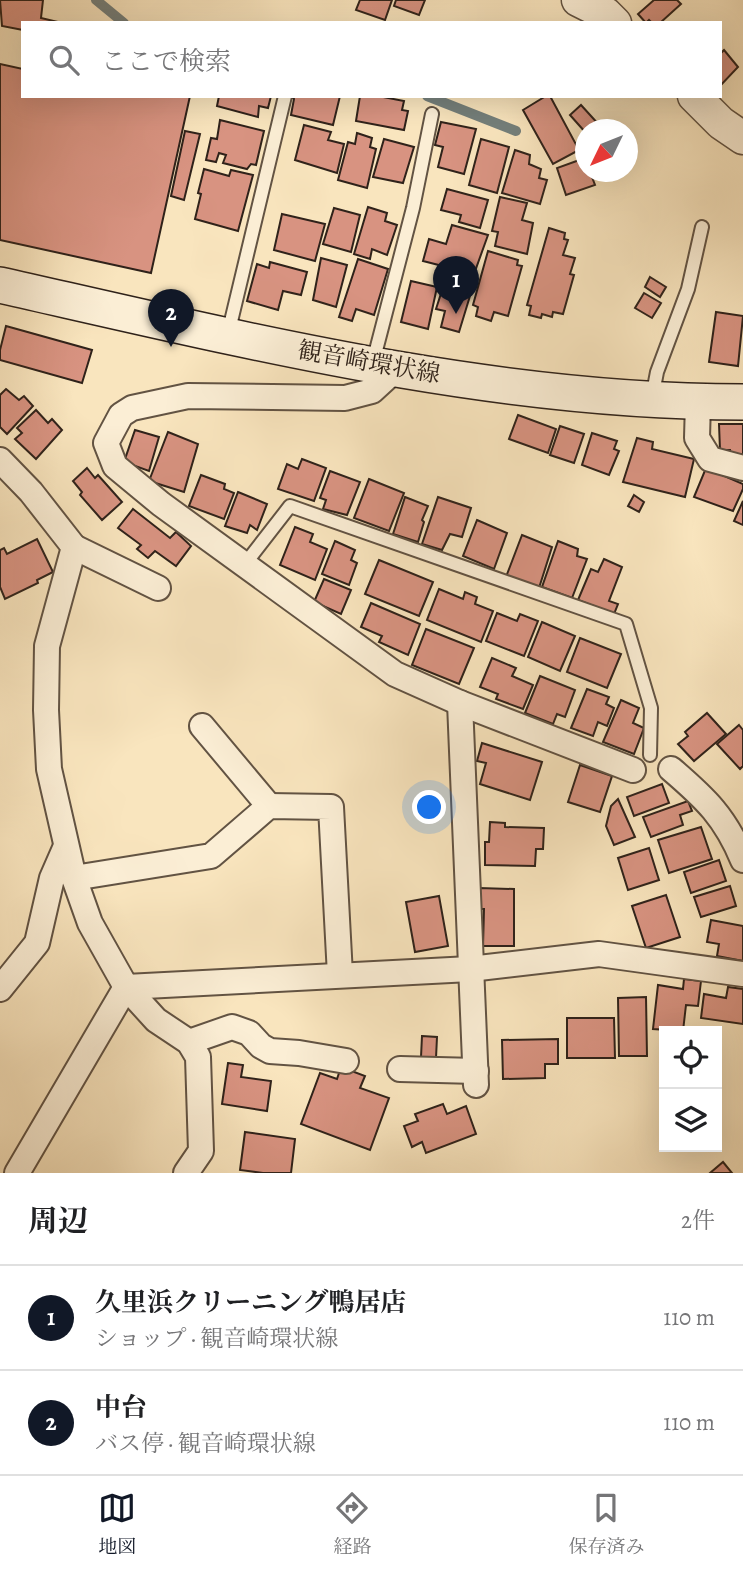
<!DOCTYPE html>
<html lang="ja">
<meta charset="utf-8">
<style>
:root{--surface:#fff;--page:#f6f6f6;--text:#202124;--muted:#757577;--line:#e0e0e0;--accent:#111827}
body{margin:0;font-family:Alegreya,"Noto Serif JP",serif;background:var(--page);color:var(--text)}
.controls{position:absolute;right:21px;bottom:21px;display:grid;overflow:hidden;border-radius:0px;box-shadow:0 7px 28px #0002}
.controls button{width:63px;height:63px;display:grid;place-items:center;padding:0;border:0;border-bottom:2px solid var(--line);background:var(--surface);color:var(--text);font:35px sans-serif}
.compass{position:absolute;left:575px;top:119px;width:63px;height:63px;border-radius:50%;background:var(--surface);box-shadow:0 7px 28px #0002;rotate:227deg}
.you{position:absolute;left:430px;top:808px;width:24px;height:24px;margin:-18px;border:5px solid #fff;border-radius:50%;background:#1a73e8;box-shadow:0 0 0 10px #1a73e833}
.badge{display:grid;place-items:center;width:46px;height:46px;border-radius:50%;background:var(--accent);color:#fff;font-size:23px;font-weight:700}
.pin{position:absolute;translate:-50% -58px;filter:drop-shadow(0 2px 4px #0008)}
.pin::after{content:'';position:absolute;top:37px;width:24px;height:21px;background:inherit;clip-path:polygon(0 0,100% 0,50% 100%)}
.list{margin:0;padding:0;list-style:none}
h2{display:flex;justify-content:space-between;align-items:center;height:91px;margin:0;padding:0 28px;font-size:30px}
h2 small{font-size:23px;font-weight:400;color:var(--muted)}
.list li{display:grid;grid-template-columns:46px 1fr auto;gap:21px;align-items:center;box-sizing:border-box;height:105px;padding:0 28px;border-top:2px solid var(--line)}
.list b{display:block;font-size:26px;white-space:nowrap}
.list p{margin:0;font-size:23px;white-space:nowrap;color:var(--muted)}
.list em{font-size:23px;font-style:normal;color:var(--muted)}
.icon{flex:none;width:38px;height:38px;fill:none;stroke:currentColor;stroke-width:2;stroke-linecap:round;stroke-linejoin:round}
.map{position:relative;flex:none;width:743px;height:1173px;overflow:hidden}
.search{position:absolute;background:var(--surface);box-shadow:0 7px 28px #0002;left:21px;right:21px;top:21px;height:77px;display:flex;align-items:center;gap:18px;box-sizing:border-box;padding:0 24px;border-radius:0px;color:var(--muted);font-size:26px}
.sheet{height:301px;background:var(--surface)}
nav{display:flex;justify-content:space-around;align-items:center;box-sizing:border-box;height:98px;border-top:2px solid var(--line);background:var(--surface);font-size:19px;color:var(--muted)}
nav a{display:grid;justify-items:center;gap:4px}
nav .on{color:var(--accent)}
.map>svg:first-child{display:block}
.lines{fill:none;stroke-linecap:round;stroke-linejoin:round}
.stream{stroke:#747f7b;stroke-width:10}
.building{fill:#d89381;stroke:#2f221a;stroke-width:2}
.service-casing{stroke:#625343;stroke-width:16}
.minor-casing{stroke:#625343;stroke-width:28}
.tertiary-casing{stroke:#625343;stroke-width:35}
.secondary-casing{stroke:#2f221a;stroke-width:38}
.service{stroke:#fbeed5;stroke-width:12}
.minor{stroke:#fbeed5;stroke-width:24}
.tertiary{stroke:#fbeed5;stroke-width:32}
.secondary{stroke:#fbeed5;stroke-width:35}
.labels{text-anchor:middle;stroke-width:7;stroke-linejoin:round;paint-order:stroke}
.street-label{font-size:24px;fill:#2f221a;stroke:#fbeed5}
</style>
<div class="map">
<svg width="743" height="1173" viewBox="0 0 743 1173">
<rect width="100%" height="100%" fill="#f9e5be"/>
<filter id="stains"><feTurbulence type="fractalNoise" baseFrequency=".00286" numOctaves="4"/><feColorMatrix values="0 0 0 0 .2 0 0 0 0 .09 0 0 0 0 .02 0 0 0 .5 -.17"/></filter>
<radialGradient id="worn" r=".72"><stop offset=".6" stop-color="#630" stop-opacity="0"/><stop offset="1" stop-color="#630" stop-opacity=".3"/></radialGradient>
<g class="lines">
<!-- stream -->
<g class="stream">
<polyline points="96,0 124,23"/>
<polyline points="427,96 516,131"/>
</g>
</g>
<!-- building -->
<g class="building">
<polygon points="0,0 43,0 41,18 62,23 23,23 23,30 2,26"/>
<polygon points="360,0 392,0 385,20 356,10"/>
<polygon points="396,0 425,0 419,15 394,6"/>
<polygon points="654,0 677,0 681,4 660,23 652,23 649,20 646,23 638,14"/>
<polygon points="724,50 738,67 720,86 720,54"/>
<polygon points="0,64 23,69 23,96 190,96 151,273 0,240"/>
<polygon points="219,96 271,96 268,108 259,106 258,117 217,106"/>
<polygon points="290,96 340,96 333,125 291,115 294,99"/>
<polygon points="360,96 378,96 404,101 402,110 408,111 404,130 356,121"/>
<polygon points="546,96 550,96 579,150 553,164 523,110"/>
<polygon points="581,105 601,127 598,130 586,130 586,133 570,115"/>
<polygon points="220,120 264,131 256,165 251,164 247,169 223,163 226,155 219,153 216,162 206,160 211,138 217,139"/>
<polygon points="441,122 476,129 464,174 438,167 443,147 435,145"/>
<polygon points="304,125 331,132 328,140 344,144 337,173 295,160"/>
<polygon points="185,131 200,134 184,200 171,196"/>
<polygon points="357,133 372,138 370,147 376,149 367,188 338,180 348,142 355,144"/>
<polygon points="384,139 414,147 403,183 373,177"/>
<polygon points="481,139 509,147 497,193 469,185"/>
<polygon points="515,150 530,155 529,164 541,169 539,178 547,180 540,204 502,193"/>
<polygon points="585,158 586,172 590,172 595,185 566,195 557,168"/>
<polygon points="204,169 229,176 231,170 253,175 238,231 195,219 201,194 198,193"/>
<polygon points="447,189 488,200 480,228 459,222 461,215 441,210"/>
<polygon points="500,197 527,203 522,220 533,223 527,254 495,246 498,232 492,231"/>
<polygon points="368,207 387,213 385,221 397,225 387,255 372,249 370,259 354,254"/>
<polygon points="334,208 360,215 351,252 323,244"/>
<polygon points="282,214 325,224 315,261 274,250"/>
<polygon points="452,225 488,235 474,274 423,261 429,239 446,244"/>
<polygon points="549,228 565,233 564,239 568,240 563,255 575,258 570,274 574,275 563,314 553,312 552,317 542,314 541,318 529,315 531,306 527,305"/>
<polygon points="488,251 518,260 517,265 522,266 508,316 494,312 491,321 476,316 478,307 473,305"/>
<polygon points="321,258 347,265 336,307 313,300"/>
<polygon points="358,259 388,269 374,315 356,309 352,321 339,317"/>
<polygon points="270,262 307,272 301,295 283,291 278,310 247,301 257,264 269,268"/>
<polygon points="650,277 666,287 660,297 645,287"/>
<polygon points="446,278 473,286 459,332 441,327 445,311 436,309"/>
<polygon points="411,281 437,287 428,329 401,322"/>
<polygon points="644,293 661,303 652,318 635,308"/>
<polygon points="716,312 743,316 738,366 709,362"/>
<polygon points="6,326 92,350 82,383 0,360 0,350"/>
<polygon points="6,389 19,400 24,396 33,406 7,434 0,427 0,395"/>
<polygon points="36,410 48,423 52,419 62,430 36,459 15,439 22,433 17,428"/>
<polygon points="518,415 556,429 548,453 509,439"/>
<polygon points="719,424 743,424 743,454 731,455 730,450 720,450"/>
<polygon points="560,426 584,434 574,463 550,455"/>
<polygon points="135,430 159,437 149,471 124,462"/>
<polygon points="168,432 198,444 184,492 149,481"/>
<polygon points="592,433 617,441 614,449 619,451 609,475 582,465"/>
<polygon points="637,438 653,442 652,449 694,459 685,497 623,482"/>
<polygon points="302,459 326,468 314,501 278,489 287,464 298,469"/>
<polygon points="87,468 95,478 98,475 122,502 102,520 80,495 82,492 73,481"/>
<polygon points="706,468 743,484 743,489 733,511 694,497"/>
<polygon points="330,471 360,482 347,515 323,509 326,500 320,498"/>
<polygon points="201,475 225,484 224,489 234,493 224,519 189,506"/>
<polygon points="369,479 404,493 389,531 354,518"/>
<polygon points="238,492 267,504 257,530 250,525 247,533 225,526"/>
<polygon points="634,495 644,502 639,512 628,506"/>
<polygon points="405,497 428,506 422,520 424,522 418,542 393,534"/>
<polygon points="438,497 471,508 462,537 450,534 442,550 422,544"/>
<polygon points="743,501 743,525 734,521"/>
<polygon points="133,509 170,538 176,532 191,546 176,566 155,551 148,558 137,549 141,545 118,528"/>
<polygon points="477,520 507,533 494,569 463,556"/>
<polygon points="295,527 313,534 310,542 327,549 315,580 280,565"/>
<polygon points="522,535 552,547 539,588 506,577"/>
<polygon points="37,539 53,572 37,580 38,583 5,599 0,587 0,550 4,548 7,554"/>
<polygon points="335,541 355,550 351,560 357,563 349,585 322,574"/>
<polygon points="558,541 578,549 577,556 587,559 572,598 542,587"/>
<polygon points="604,559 622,567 609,601 618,604 614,614 578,600 591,569 598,572"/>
<polygon points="379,560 433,582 419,616 365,594"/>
<polygon points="324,579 351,590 341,614 314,602"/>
<polygon points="439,589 463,599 465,592 477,597 475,604 493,611 481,642 427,620"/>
<polygon points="371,603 420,624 408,655 379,642 382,636 361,627"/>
<polygon points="497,613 517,621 520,614 538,621 524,656 486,641"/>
<polygon points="542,622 575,636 560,671 528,657"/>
<polygon points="426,629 474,648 459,684 412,665"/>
<polygon points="580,638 621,654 607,688 567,672"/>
<polygon points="492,658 516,668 512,676 533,685 523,709 496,699 498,694 480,687"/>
<polygon points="540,676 575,690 565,717 557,714 553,724 525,713"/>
<polygon points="587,689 609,697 606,704 614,708 607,726 598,722 593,736 571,728"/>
<polygon points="621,700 639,708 633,723 644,728 634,754 603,742"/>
<polygon points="707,713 726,734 694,761 678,744 688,736 685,732"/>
<polygon points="739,725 743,730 743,766 740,769 717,744"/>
<polygon points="482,743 542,762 530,800 480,784 486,763 477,761"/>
<polygon points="580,765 612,776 600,812 568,802"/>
<polygon points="662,784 669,803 634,816 627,797"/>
<polygon points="618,799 635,837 614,845 606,826 611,806"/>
<polygon points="688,801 692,811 680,815 683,825 651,837 643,817"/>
<polygon points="490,822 505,823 505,827 544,828 543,849 536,849 535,866 485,865 485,842 489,842"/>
<polygon points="701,827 712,859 669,873 658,840"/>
<polygon points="649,848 659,880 628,890 618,858"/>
<polygon points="719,860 726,881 691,893 684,872"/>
<polygon points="730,886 736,906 701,917 694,897"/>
<polygon points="479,888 514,889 514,946 483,946 484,909 479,909"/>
<polygon points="666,895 680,937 646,948 632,906"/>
<polygon points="439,896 448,946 415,952 406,902"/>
<polygon points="711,920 743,926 743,961 717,956 719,944 707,942"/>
<polygon points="684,979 701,981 698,1006 686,1005 683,1031 653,1029 658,985 683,989"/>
<polygon points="728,987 743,989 743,1024 701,1018 704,994 726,998"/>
<polygon points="646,997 647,1056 619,1056 618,998"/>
<polygon points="567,1018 614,1018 615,1058 567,1058"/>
<polygon points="422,1036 437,1037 436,1058 421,1057"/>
<polygon points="558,1039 558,1064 545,1064 545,1078 503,1079 502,1040"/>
<polygon points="228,1063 243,1065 241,1077 271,1081 267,1111 222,1104"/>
<polygon points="341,1067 365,1076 360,1088 389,1098 370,1150 301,1124 320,1073 337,1079"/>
<polygon points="443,1104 447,1114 466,1106 476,1134 426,1153 422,1142 412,1147 404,1126 418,1121 415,1114"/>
<polygon points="245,1132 295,1139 291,1173 263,1173 240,1170"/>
<polygon points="723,1162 732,1173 710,1173"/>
</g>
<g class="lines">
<!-- service casing -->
<g class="service-casing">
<g id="service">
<polyline points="228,334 285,96"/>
<polyline points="373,362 413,208 432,114"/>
<polyline points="652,398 657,372 688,289 702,227"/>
<polyline points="245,564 290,506 626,624 651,708 650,755"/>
</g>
</g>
<!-- minor casing -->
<g class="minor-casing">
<g id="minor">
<polyline points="396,369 372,391 345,398 188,396 132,408 121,415 106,443 115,466 161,504 395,674 460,703 633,770"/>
<polyline points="698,402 697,438 710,459 743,468"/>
<polyline points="0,460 31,492 74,547 47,646 46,710 49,769 74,878 90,923 126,987 17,1173"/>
<polyline points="74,547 158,588"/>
<polyline points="460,703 476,1085"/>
<polyline points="202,726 269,806"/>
<path d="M671,769C706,799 725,817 743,860"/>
<polyline points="74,878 211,856 269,806 331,807 340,975"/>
<polyline points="126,987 470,969 599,954 743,974"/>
<polyline points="126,987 156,1020 189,1042 198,1057 201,1151 186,1173"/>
<polyline points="0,989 37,943 52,878 66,846"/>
<polyline points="189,1042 232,1027 249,1033 261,1046 270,1051 299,1053 346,1061"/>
<polyline points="400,1069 476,1071"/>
</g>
</g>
<!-- tertiary casing -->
<g class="tertiary-casing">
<g id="tertiary">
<polyline points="578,0 606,14 615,23"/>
<polyline points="694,96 721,123 743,138"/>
</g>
</g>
<!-- secondary casing -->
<g class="secondary-casing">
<path id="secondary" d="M0,285C244,340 491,402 743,402"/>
</g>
<!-- service -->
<use href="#service" class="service"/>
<!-- minor -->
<use href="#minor" class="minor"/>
<!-- tertiary -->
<use href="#tertiary" class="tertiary"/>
<!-- secondary -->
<use href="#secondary" class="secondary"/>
</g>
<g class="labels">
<!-- street labels -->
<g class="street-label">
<text transform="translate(369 362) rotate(10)" y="8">観音崎環状線</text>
</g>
</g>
<rect width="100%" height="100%" filter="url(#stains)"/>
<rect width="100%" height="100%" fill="url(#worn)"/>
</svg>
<div class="controls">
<button><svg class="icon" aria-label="locate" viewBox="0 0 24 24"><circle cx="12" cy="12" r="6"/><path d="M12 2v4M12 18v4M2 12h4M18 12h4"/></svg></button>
<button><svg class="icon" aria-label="layers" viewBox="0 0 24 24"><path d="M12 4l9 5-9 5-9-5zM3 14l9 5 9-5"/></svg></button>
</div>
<svg class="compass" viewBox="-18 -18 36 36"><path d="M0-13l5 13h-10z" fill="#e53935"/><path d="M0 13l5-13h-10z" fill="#757577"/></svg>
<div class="you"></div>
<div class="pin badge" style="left:456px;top:314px">1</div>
<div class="pin badge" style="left:171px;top:347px">2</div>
<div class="search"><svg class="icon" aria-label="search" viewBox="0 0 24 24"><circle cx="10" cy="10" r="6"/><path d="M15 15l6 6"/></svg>ここで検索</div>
</div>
<section class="sheet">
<h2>周辺<small>2件</small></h2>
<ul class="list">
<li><span class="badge">1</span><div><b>久里浜クリーニング鴨居店</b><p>ショップ · 観音崎環状線</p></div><em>110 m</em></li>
<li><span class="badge">2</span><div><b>中台</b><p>バス停 · 観音崎環状線</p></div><em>110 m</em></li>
</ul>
</section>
<nav>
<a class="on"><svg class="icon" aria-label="map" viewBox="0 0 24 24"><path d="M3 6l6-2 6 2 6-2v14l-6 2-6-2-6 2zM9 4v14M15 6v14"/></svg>地図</a>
<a><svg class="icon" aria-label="directions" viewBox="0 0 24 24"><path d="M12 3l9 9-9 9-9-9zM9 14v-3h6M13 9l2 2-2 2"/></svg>経路</a>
<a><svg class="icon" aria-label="saved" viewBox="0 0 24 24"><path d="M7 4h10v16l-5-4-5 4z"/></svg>保存済み</a>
</nav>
